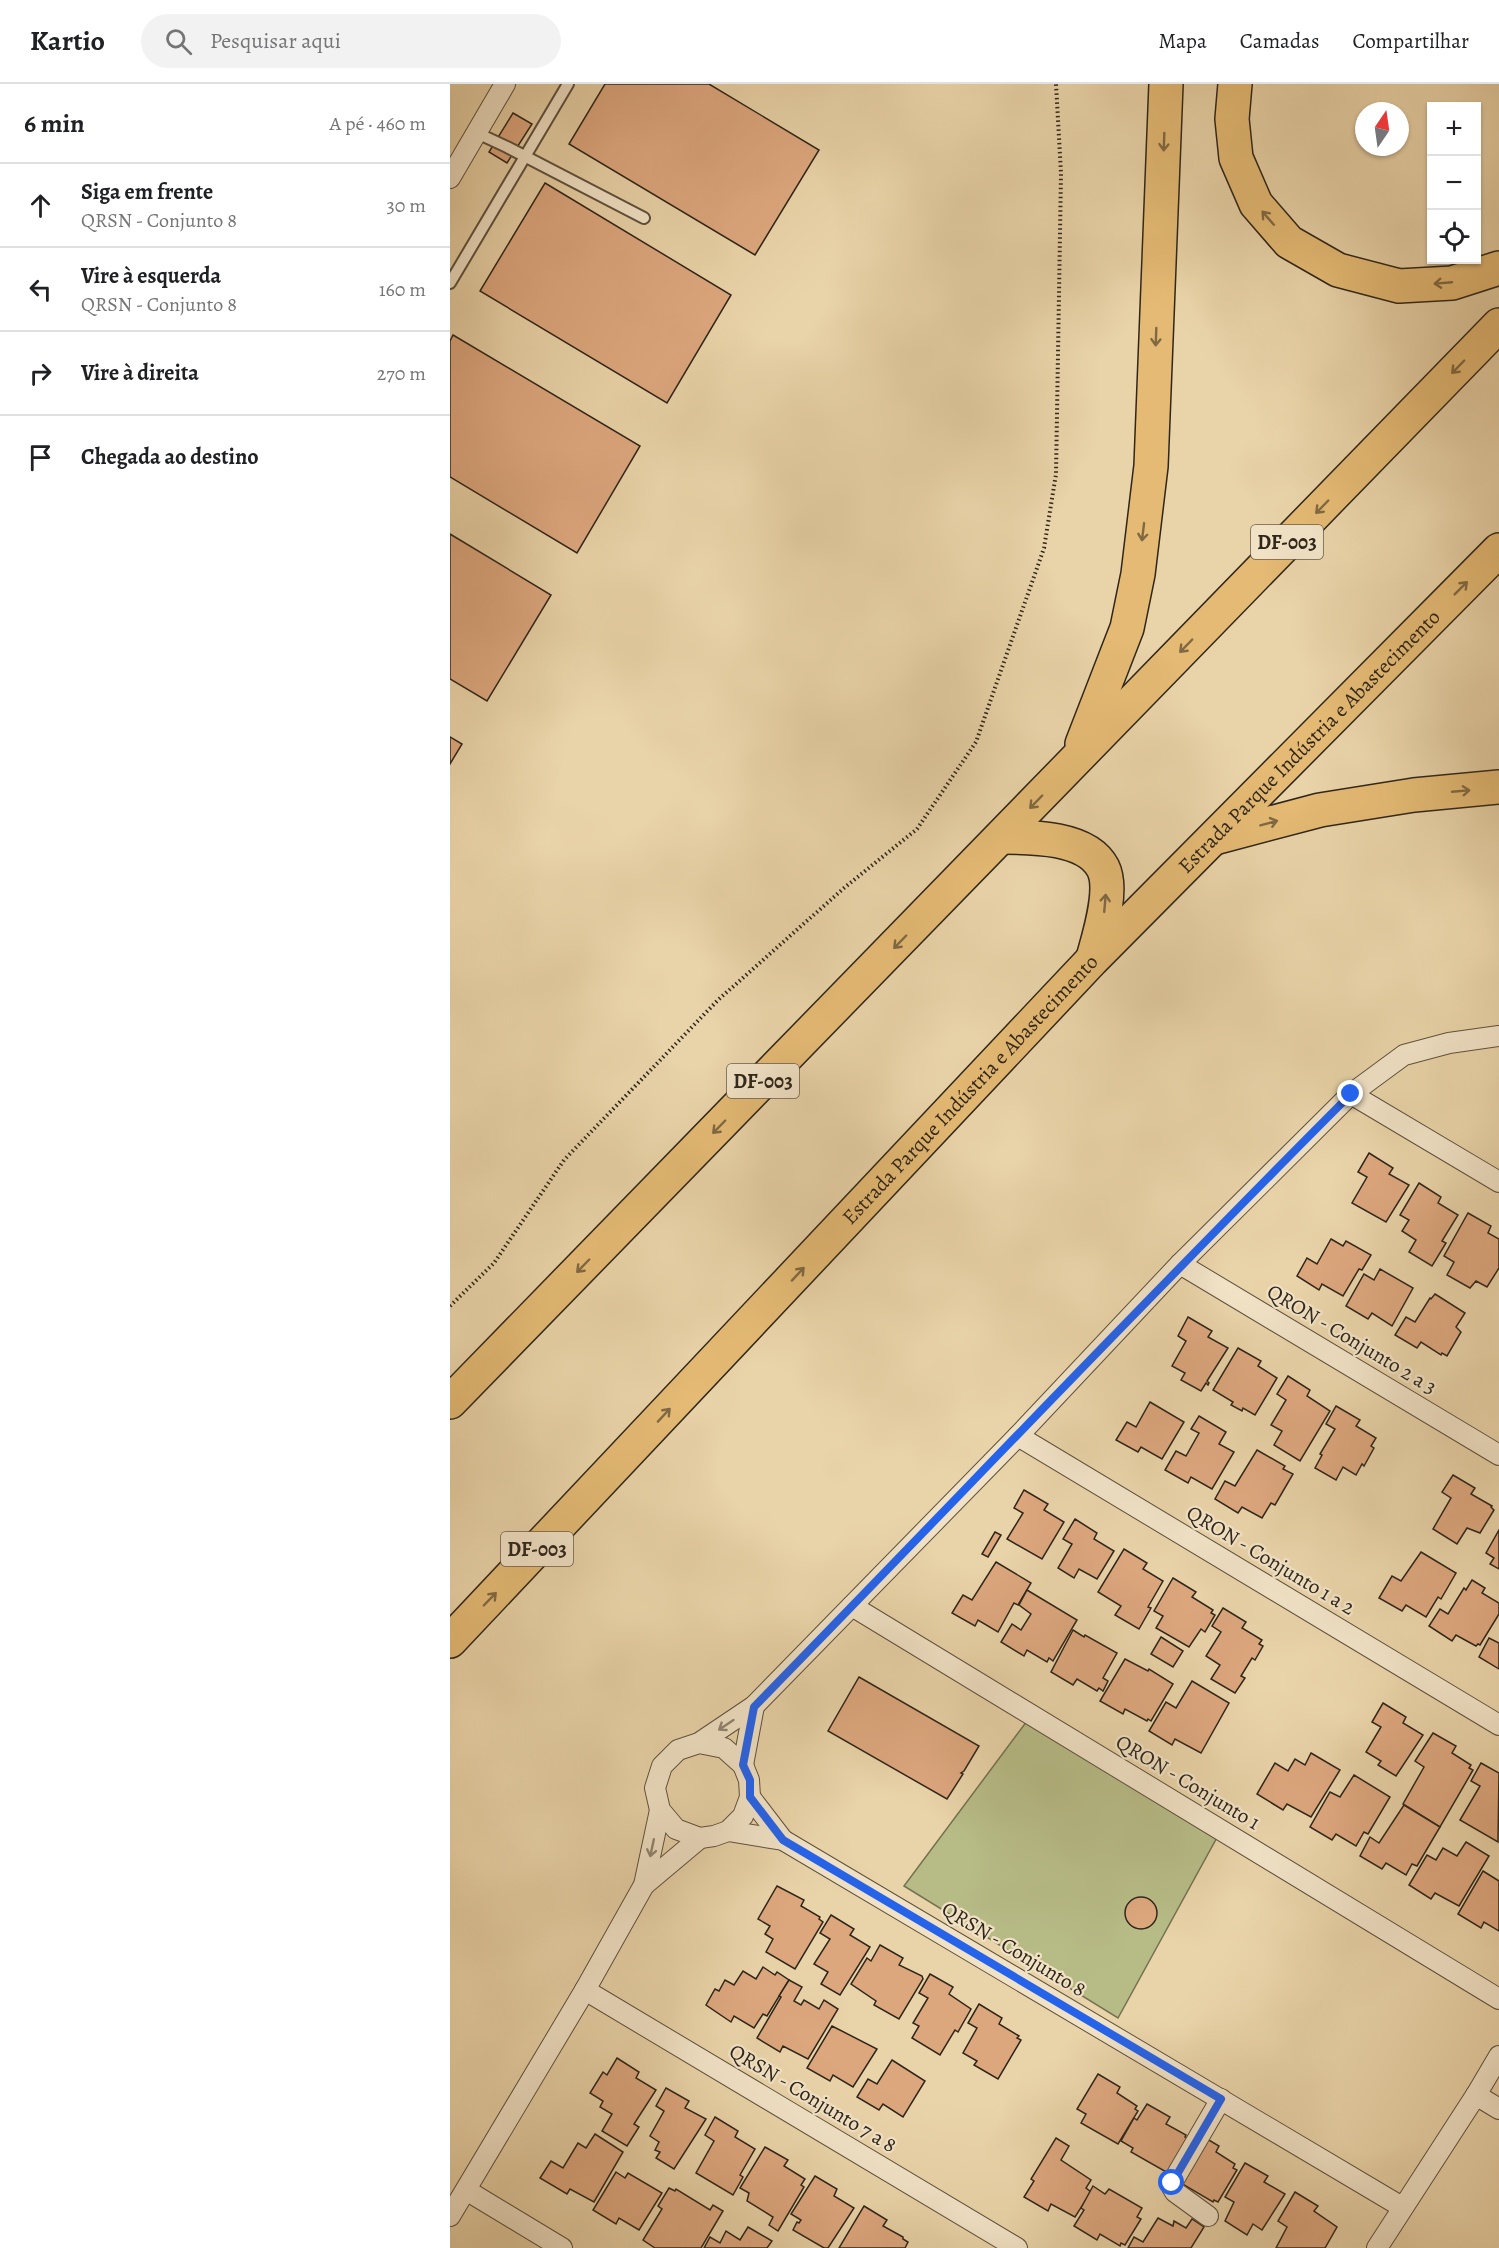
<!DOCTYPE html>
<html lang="pt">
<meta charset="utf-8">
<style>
:root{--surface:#fff;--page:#f2f2f2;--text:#202124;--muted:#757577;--line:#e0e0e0}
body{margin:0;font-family:Alegreya,serif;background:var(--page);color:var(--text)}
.controls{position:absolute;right:18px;top:18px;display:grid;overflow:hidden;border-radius:0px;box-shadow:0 2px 4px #0004}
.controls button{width:54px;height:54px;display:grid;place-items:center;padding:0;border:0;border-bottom:2px solid var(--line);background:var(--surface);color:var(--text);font:30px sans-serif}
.compass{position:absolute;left:905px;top:18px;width:54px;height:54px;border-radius:50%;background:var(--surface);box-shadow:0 2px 4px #0004;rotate:13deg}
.stop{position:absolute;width:18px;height:18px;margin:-14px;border:4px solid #2563eb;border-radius:50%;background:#fff}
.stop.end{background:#2563eb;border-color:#fff;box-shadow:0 2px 6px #0008}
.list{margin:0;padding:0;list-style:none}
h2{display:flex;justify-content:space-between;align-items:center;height:78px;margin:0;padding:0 24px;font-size:26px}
h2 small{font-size:20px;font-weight:400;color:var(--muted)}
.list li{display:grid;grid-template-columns:39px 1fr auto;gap:18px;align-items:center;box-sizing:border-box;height:84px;padding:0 24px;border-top:2px solid var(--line)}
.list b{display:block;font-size:22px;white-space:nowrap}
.list p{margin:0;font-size:20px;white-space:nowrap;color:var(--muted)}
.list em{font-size:20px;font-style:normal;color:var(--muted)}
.icon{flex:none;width:33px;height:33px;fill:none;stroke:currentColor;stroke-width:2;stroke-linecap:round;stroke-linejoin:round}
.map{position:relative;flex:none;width:1049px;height:2164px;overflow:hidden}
header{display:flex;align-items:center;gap:36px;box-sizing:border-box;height:84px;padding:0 30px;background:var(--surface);border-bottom:2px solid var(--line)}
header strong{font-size:28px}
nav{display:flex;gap:33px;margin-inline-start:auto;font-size:21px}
.search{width:420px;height:54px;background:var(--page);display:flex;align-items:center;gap:15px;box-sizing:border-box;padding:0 21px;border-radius:33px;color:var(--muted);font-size:22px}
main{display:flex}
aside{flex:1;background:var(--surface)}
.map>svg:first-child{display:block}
.green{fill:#b7bc87;stroke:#737151;stroke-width:1.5}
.building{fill:#dda77e;stroke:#2f261b;stroke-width:1.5}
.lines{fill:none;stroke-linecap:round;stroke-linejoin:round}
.lane-casing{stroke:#5e513e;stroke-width:14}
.street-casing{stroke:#5e513e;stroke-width:22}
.highway-casing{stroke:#2f261b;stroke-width:36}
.path{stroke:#2f261b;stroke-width:4;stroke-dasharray:1.5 3;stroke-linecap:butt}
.lane{stroke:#f1e2c6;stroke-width:10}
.street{stroke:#f1e2c6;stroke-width:20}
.highway{stroke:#e4ba74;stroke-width:33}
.oneway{stroke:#806943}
.oneway2{stroke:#908470}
.route{stroke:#2563eb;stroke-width:8}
.labels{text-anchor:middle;stroke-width:4.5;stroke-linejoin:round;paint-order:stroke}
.shield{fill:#f1e2c6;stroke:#695e4e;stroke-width:1.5}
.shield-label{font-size:20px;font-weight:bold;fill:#2f261b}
.street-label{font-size:21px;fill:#2f261b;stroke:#f1e2c6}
</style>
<header>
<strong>Kartio</strong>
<div class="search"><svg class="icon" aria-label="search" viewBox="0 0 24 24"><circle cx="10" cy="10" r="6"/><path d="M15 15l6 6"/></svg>Pesquisar aqui</div>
<nav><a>Mapa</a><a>Camadas</a><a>Compartilhar</a></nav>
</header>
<main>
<aside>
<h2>6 min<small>A pé · 460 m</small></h2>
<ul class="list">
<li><svg class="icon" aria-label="ahead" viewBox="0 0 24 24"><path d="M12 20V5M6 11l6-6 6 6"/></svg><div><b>Siga em frente</b><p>QRSN - Conjunto 8</p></div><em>30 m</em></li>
<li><svg class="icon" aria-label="left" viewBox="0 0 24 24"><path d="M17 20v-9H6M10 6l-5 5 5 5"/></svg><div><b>Vire à esquerda</b><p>QRSN - Conjunto 8</p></div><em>160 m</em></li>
<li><svg class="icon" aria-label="right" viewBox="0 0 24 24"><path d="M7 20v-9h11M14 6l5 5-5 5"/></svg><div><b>Vire à direita</b></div><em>270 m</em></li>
<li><svg class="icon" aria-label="arrive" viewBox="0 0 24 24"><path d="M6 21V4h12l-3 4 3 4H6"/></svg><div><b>Chegada ao destino</b></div></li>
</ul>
</aside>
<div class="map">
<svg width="1049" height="2164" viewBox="0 0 1049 2164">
<rect width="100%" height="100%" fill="#e9d3a8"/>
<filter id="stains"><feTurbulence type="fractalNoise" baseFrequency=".00333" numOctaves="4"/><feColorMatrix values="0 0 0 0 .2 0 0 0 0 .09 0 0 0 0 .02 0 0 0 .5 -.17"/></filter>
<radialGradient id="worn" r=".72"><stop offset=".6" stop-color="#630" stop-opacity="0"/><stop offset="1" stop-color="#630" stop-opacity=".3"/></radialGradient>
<!-- green -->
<polygon class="green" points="577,1637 770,1748 668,1934 454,1802"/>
<!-- building -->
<g class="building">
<polygon points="155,0 259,0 369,66 305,171 119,60"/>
<polygon points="63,29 82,40 57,79 39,68"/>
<polygon points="95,99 281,211 217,319 30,207"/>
<polygon points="3,251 190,362 127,469 0,393 0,257"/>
<polygon points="0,450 101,511 37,617 0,595"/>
<polygon points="0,653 12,660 0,680"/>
<polygon points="919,1069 943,1084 939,1090 959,1101 936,1138 902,1119 917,1093 908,1088"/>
<polygon points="969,1099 991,1113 988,1119 1008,1131 992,1157 996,1159 982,1182 959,1168 966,1156 952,1147 959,1136 950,1131"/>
<polygon points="1018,1129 1041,1142 1038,1149 1049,1155 1049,1184 1037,1203 1026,1197 1020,1204 997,1191 1004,1178 994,1172"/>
<polygon points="881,1155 893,1162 896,1157 921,1171 912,1186 909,1185 893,1212 872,1200 869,1206 847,1192 857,1174 867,1180"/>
<polygon points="930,1185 963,1204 942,1242 922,1229 918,1235 896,1222 914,1190 924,1196"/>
<polygon points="985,1210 1015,1229 1006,1243 1011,1248 997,1272 992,1269 991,1271 971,1258 967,1264 945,1251 956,1233 965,1238 980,1214 981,1215"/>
<polygon points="738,1233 762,1247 758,1253 778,1264 757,1297 759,1299 758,1301 756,1299 751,1307 731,1296 735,1289 722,1282 736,1257 728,1252"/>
<polygon points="788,1264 811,1277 808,1282 827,1294 805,1331 793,1324 792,1327 781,1321 783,1318 763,1306"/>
<polygon points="838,1292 860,1306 857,1312 880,1327 850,1377 824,1361 832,1347 821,1341 836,1316 827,1310"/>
<polygon points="700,1318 734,1338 712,1375 691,1363 688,1368 666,1356 677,1338 686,1343"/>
<polygon points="886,1322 910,1336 906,1342 926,1354 921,1362 924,1364 914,1382 912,1380 906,1391 893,1383 886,1396 865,1384 872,1371 870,1370 885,1345 876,1340"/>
<polygon points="749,1332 776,1348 769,1360 784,1368 762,1405 741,1393 738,1399 715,1386 726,1367 736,1372 749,1349 741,1345"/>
<polygon points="807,1366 835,1382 833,1385 843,1390 825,1421 821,1419 812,1434 792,1423 788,1429 765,1415 775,1397 785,1402"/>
<polygon points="1003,1391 1025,1404 1021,1410 1042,1422 1041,1423 1044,1426 1030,1449 1017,1444 1007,1460 983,1445 1001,1414 992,1408"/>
<polygon points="574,1406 598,1420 594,1426 614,1438 592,1475 557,1455 573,1429 564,1424"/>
<polygon points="625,1435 647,1449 644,1455 664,1467 647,1495 629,1485 624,1494 608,1484 622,1460 613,1455"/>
<polygon points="1049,1446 1049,1485 1040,1480 1044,1474 1036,1469"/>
<polygon points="545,1448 551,1451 538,1473 532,1470"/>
<polygon points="674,1465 697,1479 693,1485 713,1497 698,1523 701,1524 689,1545 665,1531 671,1522 648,1508"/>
<polygon points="971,1468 1006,1489 991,1515 988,1513 976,1533 956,1521 952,1527 929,1514 942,1492 951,1497"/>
<polygon points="546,1478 581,1499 568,1521 564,1519 548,1548 528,1536 525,1542 502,1529 513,1511 522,1516"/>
<polygon points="723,1494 746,1508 742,1513 763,1526 761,1529 765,1531 755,1548 751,1545 739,1563 706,1544 713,1532 704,1527"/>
<polygon points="1022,1496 1035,1504 1032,1509 1049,1519 1049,1530 1030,1561 1028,1560 1026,1562 1006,1551 1002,1557 979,1542 990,1525 998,1530 1014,1504 1016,1506"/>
<polygon points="577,1506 627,1536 603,1577 599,1574 597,1578 577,1566 574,1572 551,1558 562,1540 571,1546 581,1530 569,1521"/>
<polygon points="773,1524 796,1538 792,1544 812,1556 809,1560 813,1562 805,1576 802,1574 791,1592 795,1594 785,1609 761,1595 770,1581 756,1572 771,1548 762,1542"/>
<polygon points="623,1546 634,1553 635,1551 667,1569 653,1594 658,1597 653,1607 649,1604 647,1607 627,1595 623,1601 601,1588"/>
<polygon points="711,1553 733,1567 723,1583 701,1570"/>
<polygon points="1039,1554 1049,1559 1049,1585 1029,1573"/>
<polygon points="675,1575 698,1587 699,1585 723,1600 701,1637 698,1635 697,1637 675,1625 673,1630 650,1617"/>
<polygon points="409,1593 529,1662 514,1687 511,1689 513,1690 497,1715 378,1647"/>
<polygon points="742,1597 779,1619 751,1669 725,1655 722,1661 699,1647 716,1618 726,1624"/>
<polygon points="933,1619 956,1633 953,1639 973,1651 946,1692 928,1681 931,1677 916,1668 931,1643 922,1638"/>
<polygon points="983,1649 1006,1662 1002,1669 1021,1681 1019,1684 1023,1686 990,1743 953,1720 974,1683 965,1677"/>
<polygon points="861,1669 890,1686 861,1733 837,1720 833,1726 807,1710 825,1679 838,1687 845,1675 855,1681"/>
<polygon points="1031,1679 1049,1689 1048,1758 1010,1736 1030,1702 1021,1697"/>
<polygon points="904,1691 940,1713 918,1750 914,1748 906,1762 886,1750 882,1756 860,1743 880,1708 890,1713"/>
<polygon points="954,1721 990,1743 967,1782 962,1780 956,1791 936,1779 932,1785 910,1772 920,1753 929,1759"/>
<polygon points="1016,1758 1039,1772 1009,1822 985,1809 981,1815 959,1801 977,1771 986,1776 993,1764 1007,1772"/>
<polygon points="1033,1787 1049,1797 1049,1847 1034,1838 1031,1844 1008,1830"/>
<polygon points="327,1802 354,1816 351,1822 370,1833 369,1835 373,1838 345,1885 316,1868 323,1855 315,1850 320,1842 308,1835"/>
<circle cx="691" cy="1829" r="16"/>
<polygon points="381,1831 404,1845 400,1851 420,1863 390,1911 371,1900 378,1888 364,1880 380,1855 370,1849"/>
<polygon points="430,1861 453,1874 449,1881 472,1892 473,1895 449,1935 424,1921 426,1917 401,1900 417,1874 421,1877"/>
<polygon points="313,1883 325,1891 327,1888 339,1896 317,1932 313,1930 304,1944 284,1932 281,1938 256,1921 265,1905 269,1907 275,1896 284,1901 293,1887 306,1895"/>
<polygon points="480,1890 503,1903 499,1910 521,1925 508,1948 505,1946 490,1971 462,1954 469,1942 463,1939 478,1914 469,1909"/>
<polygon points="339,1896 352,1903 344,1917 351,1921 354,1916 369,1925 374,1916 388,1925 358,1975 333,1962 330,1968 307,1954 331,1913 329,1912"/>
<polygon points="529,1920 552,1934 549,1940 569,1952 567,1954 571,1956 548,1995 524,1981 527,1977 513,1969 527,1944 518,1939"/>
<polygon points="382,1942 427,1965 403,2003 383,1991 380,1997 357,1984"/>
<polygon points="167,1974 189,1988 186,1994 206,2006 184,2040 189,2043 177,2062 152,2047 162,2030 150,2023 153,2017 140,2009 153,1988 157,1991"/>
<polygon points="442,1976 475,1997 453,2033 433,2020 429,2026 407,2013 418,1995 427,2000"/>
<polygon points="648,1990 670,2003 667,2009 687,2022 685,2025 688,2027 668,2060 631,2039 636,2030 627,2025"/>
<polygon points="216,2004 239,2017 235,2024 256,2035 224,2085 206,2074 210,2068 205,2066 209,2058 200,2052 214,2027 206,2022"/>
<polygon points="697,2020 720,2033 716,2040 736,2051 735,2053 739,2055 718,2089 681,2068 683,2064 671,2057 684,2034 687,2036"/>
<polygon points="265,2033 288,2047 285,2053 305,2065 290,2091 293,2093 283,2111 246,2089 264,2057 255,2051"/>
<polygon points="747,2049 769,2062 766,2068 785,2080 783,2084 787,2086 768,2118 764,2116 763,2118 729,2098"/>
<polygon points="145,2050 173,2068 144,2118 120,2105 117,2110 90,2094 101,2077 113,2084 128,2059 136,2064"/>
<polygon points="606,2054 619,2062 611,2076 641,2096 636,2104 641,2108 625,2133 601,2120 598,2127 574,2113 584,2097 581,2095"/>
<polygon points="315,2063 338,2076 334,2082 355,2095 351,2101 354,2103 328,2147 319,2141 323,2133 297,2117 299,2109 290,2104"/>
<polygon points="795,2079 818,2092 814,2098 835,2110 812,2146 803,2140 797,2151 775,2137 784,2118 775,2113"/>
<polygon points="166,2088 175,2094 178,2089 212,2109 189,2146 169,2134 166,2140 143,2126"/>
<polygon points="365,2092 387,2105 384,2112 404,2124 378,2164 374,2164 343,2146 347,2138 349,2139 351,2136 341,2130"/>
<polygon points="643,2102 655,2110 659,2105 692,2124 687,2133 691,2135 675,2161 671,2159 670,2162 650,2150 647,2156 624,2142 634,2126 631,2124"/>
<polygon points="219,2104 225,2107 226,2105 260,2126 263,2121 273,2127 251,2164 205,2164 193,2156 212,2125 208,2122"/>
<polygon points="845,2108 868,2122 864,2127 887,2143 875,2164 826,2164 837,2143 828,2137"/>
<polygon points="414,2122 437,2136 433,2142 453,2153 453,2155 458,2158 455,2164 389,2164"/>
<polygon points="708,2134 723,2142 724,2137 736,2144 742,2135 754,2143 741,2164 678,2164 684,2153 693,2158"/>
<polygon points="298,2143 322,2157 317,2164 254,2164 260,2153 270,2159 276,2147 290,2156"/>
</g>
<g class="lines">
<!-- lane casing -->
<g class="lane-casing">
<g id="lane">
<polyline points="27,49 57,63 194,134"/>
<polyline points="0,199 118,0"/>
</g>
</g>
<!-- street casing -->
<g class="street-casing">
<g id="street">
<polyline points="0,94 55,0"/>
<polyline points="901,1010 1049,1098"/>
<polyline points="730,1180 1049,1371"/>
<polyline points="568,1352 1049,1641"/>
<polyline points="402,1522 1049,1915"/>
<polyline points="249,1659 274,1664 293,1681 299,1696 300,1713 293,1732 278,1747 264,1752 250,1754 226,1745 210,1726 205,1704 212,1682 228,1666 249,1659 304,1622 568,1352 730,1180 901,1010 954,971 999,959 1049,952"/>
<polyline points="293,1681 304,1622"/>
<polyline points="300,1713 333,1756"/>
<polyline points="278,1747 333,1756 952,2123"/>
<polyline points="194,1801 250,1754"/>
<polyline points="135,1906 567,2164"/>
<polyline points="1026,2011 1049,2025"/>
<polyline points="16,2106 112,2164"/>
<polyline points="0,2132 135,1906 194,1801 210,1726"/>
<polyline points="758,2132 725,2108 722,2103 722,2099 771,2015"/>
<polyline points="927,2164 1026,2011 1049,1972"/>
</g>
</g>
<!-- highway casing -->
<g class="highway-casing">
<g id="highway">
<polyline points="785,0 782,35 786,74 806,120 839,158 888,186 949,202 1002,199 1049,184"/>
<polyline points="632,660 677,544 688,490 701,382 716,0"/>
<path d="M552,753C582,753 637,753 653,784C664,806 649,852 643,874"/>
<polyline points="764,754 870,726 964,711 1049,703"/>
<polyline points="0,1318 1049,241"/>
<path id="s1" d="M0,1557L642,876L1049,466"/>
</g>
</g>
<!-- path -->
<polyline class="path" points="0,1222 44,1179 114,1076 268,916 394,804 467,745 526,658 594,464 606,390 611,89 606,0"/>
<!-- lane -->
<use href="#lane" class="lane"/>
<!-- street -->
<use href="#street" class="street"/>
<!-- highway -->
<use href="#highway" class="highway"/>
</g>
<!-- one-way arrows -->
<defs><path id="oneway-shaft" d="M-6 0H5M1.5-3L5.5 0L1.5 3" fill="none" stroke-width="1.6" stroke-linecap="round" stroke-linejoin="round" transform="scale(1.5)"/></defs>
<g class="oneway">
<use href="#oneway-shaft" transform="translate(714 58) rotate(92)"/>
<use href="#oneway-shaft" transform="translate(818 134) rotate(-131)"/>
<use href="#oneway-shaft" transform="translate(993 199) rotate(175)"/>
<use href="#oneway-shaft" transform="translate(706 253) rotate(92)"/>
<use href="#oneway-shaft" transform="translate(1008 283) rotate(134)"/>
<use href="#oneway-shaft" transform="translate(872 423) rotate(134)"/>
<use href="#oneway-shaft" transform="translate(693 448) rotate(97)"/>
<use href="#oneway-shaft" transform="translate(1011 504) rotate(-45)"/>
<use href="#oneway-shaft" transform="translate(736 562) rotate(134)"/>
<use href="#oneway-shaft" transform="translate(1011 707) rotate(-5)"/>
<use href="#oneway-shaft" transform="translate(586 718) rotate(134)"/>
<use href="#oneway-shaft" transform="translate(819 739) rotate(-15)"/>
<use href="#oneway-shaft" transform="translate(655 819) rotate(-85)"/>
<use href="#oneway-shaft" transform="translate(450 858) rotate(134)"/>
<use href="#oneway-shaft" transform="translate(269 1043) rotate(134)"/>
<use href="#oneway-shaft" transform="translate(133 1182) rotate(134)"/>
<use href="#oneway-shaft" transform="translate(348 1190) rotate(-47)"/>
<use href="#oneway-shaft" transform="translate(214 1331) rotate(-47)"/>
<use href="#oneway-shaft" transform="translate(40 1515) rotate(-46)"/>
</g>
<g class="oneway2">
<use href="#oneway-shaft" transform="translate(276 1641) rotate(146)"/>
<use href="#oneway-shaft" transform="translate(202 1764) rotate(102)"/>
</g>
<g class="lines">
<!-- route -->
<path class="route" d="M722,2099L771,2015L333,1756L300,1713V1696L293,1681L304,1623C503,1419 699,1212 901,1010"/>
</g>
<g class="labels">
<!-- shield labels -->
<g class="shield">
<rect x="801" y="441" width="72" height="34" rx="4.5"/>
<rect x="277" y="980" width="72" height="34" rx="4.5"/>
<rect x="51" y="1448" width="72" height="34" rx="4.5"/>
</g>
<g class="shield-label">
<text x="837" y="465">DF-003</text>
<text x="313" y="1004">DF-003</text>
<text x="87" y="1472">DF-003</text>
</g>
<!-- street labels -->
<g class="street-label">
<text dy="7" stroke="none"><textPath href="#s1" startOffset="1244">Estrada Parque Indústria e Abastecimento</textPath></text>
<text dy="7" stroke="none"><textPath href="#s1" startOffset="758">Estrada Parque Indústria e Abastecimento</textPath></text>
<text transform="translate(902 1255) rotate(31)" y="7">QRON - Conjunto 2 a 3</text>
<text transform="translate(821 1476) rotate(31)" y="7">QRON - Conjunto 1 a 2</text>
<text transform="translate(738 1698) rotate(31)" y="7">QRON - Conjunto 1</text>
<text transform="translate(564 1865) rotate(31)" y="7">QRSN - Conjunto 8</text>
<text transform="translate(363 2014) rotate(31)" y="7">QRSN - Conjunto 7 a 8</text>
</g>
</g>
<rect width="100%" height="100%" filter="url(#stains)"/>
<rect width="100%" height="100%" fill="url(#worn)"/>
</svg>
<div class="controls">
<button>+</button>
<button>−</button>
<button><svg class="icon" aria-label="locate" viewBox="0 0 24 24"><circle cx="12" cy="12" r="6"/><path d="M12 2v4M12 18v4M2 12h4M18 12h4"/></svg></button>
</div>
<svg class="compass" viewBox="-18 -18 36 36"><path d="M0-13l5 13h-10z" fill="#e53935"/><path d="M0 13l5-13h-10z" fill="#757577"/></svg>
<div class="stop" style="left:722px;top:2099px"></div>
<div class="stop end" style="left:901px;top:1010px"></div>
</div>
</main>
